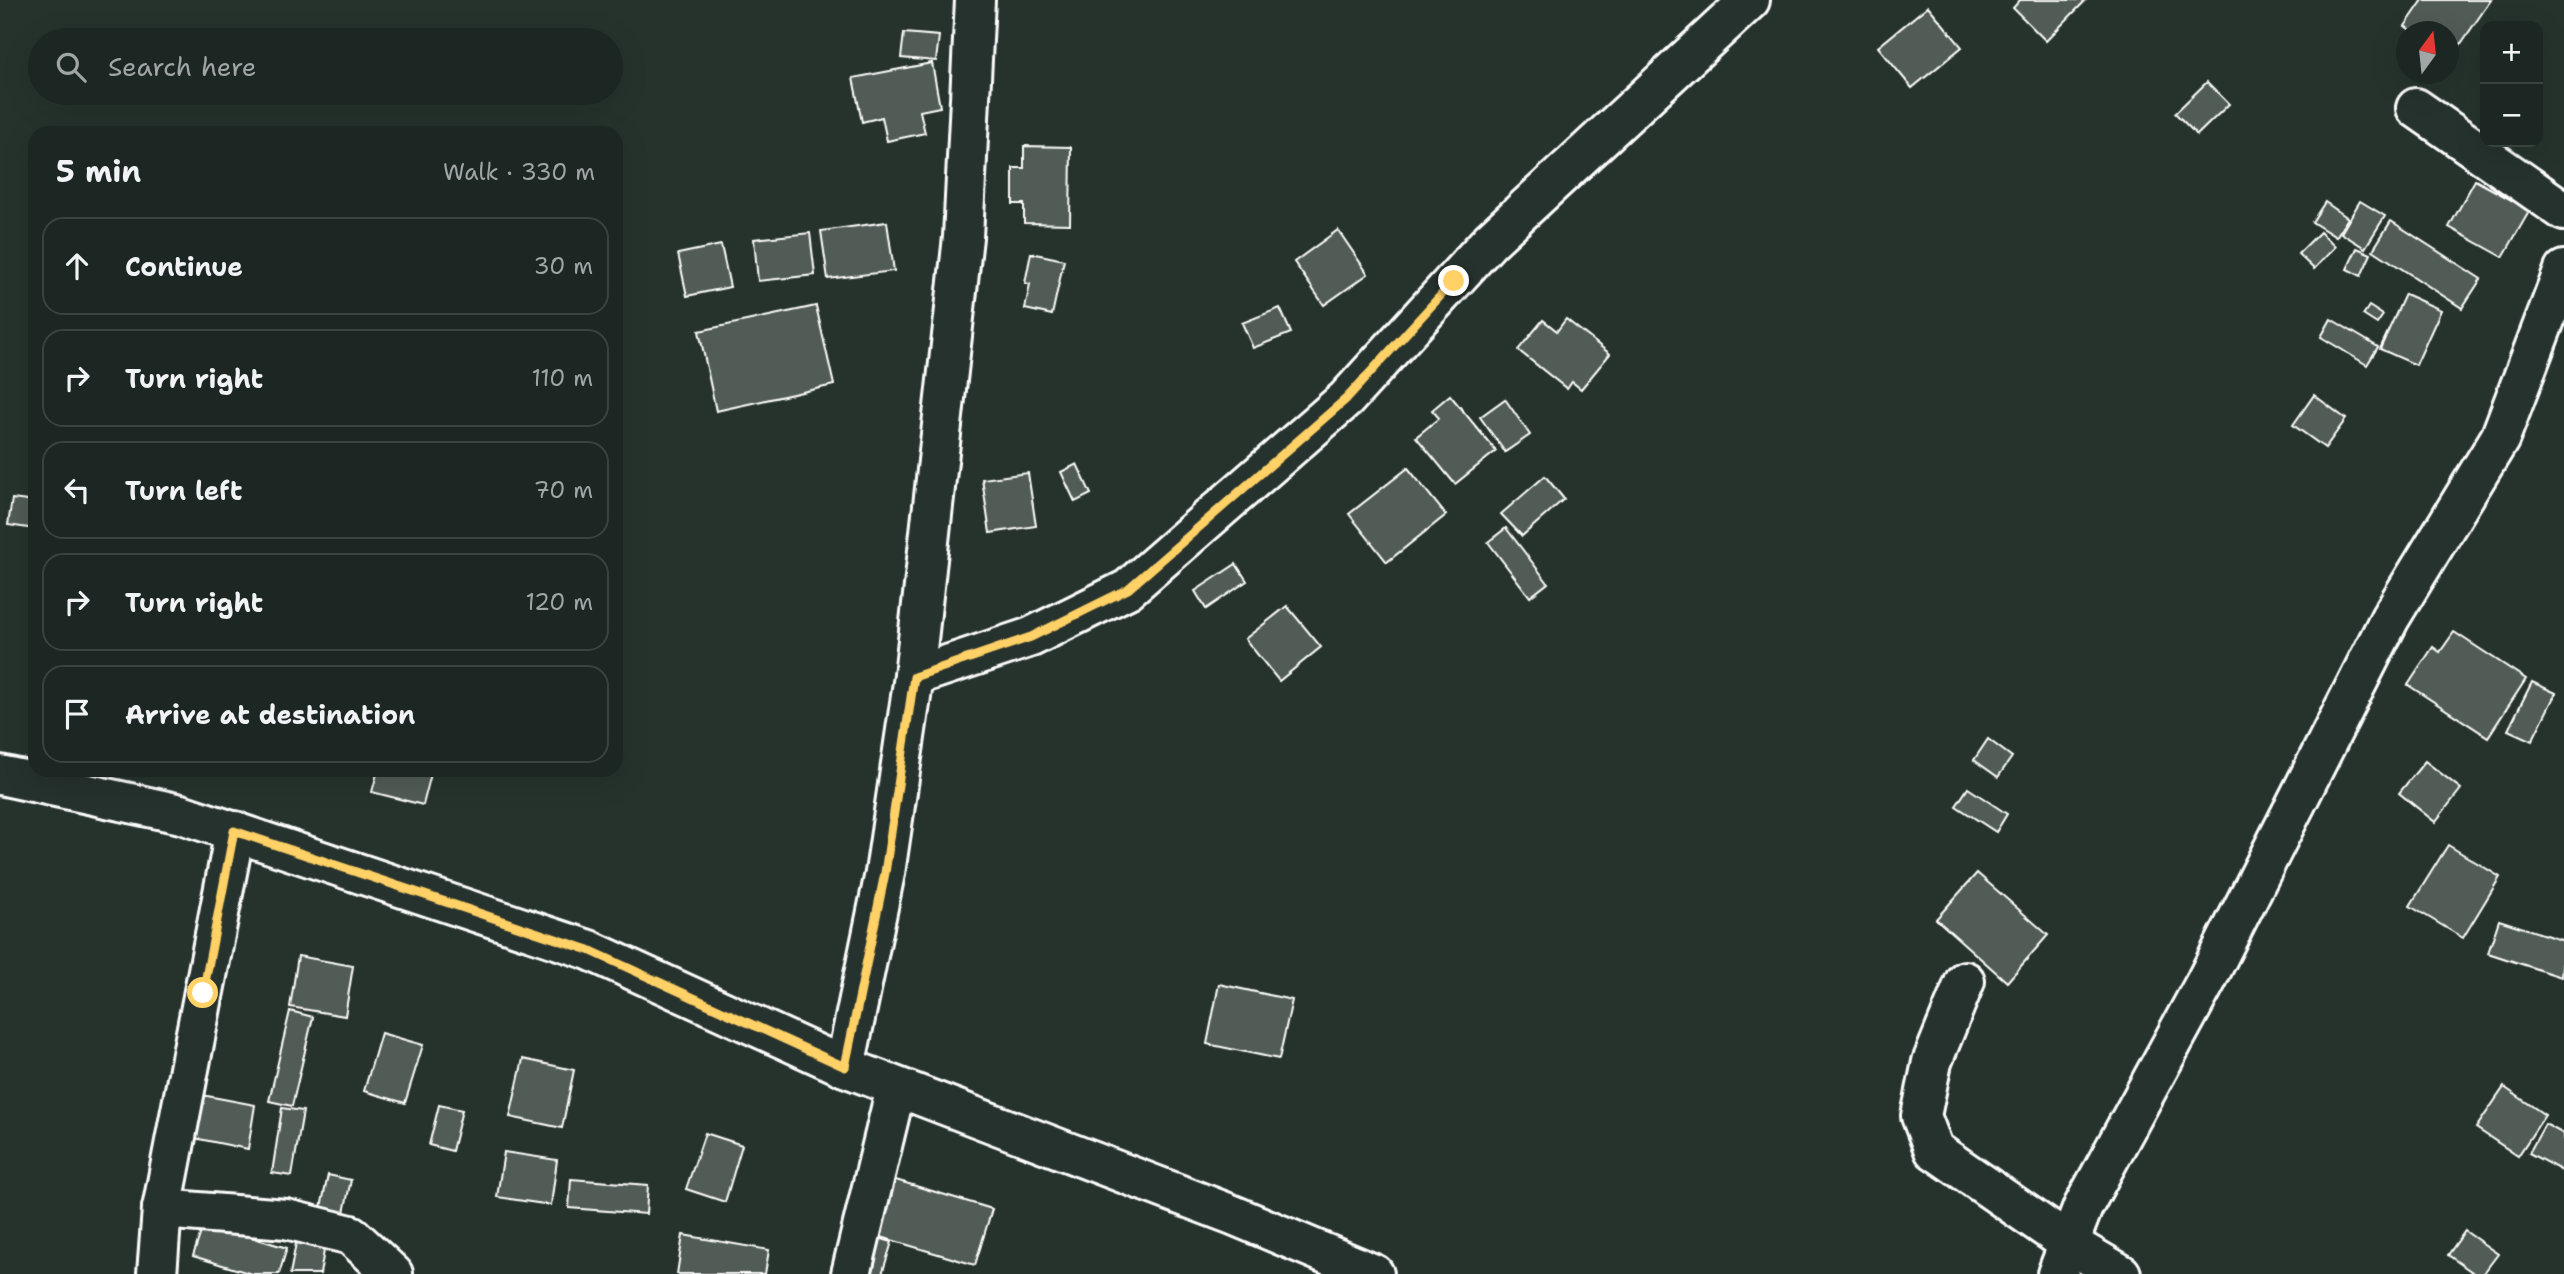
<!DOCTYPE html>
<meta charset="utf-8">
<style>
:root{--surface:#1c2622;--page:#29322f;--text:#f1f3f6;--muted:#a0a5a5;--line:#3a4340}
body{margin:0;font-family:"Shantell Sans",sans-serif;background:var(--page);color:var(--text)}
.controls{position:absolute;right:21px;top:21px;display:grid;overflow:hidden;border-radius:14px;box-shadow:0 7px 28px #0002}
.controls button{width:63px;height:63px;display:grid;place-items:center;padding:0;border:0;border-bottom:2px solid var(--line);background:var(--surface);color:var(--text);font:35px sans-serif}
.compass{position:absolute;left:2396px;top:21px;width:63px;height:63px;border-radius:50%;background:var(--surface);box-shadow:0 7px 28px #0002;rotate:15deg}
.stop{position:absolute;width:21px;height:21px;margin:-16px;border:5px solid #ffd166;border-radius:50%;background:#fff}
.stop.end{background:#ffd166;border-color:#fff;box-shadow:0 2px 7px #0008}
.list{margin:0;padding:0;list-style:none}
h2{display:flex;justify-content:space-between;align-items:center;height:91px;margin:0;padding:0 28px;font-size:30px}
h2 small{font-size:23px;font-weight:400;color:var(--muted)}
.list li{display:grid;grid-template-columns:46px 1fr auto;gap:21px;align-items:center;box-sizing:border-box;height:98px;margin:0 14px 14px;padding:0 14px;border:2px solid var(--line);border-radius:21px}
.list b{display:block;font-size:26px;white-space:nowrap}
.list em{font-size:23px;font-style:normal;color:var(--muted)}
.icon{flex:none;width:38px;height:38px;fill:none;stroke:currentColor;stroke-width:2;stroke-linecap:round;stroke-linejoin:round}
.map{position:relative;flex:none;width:2564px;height:1274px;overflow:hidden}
.search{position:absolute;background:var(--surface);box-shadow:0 7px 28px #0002;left:28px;top:28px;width:595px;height:77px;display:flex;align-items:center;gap:18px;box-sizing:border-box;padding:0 24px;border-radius:38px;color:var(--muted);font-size:26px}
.panel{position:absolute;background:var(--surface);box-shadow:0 7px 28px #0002;left:28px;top:126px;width:595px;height:651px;border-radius:21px}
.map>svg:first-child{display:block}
.building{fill:#515c57;stroke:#fff;stroke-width:2}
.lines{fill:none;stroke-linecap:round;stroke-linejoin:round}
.minor-casing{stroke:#fff;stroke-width:44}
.minor{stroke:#26332d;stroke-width:38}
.route{stroke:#ffd166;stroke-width:9}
</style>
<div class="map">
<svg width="2564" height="1274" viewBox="0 0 2564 1274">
<rect width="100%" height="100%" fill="#26332d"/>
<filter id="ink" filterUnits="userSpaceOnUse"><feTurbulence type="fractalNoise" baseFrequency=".0143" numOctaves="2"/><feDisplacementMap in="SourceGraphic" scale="14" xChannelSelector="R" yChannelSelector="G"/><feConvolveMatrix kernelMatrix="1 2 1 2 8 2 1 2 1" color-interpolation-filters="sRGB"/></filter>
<g filter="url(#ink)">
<!-- building -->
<g class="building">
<polygon points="2020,0 2086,0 2046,41 2013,8"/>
<polygon points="2423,0 2491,0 2451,58 2448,56 2448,32 2413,32 2405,26"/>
<polygon points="1928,6 1962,47 1912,88 1878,47"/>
<polygon points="904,33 939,36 936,61 901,58"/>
<polygon points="932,63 940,107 920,111 925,133 887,141 882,117 862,122 853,78"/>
<polygon points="2207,82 2229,104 2197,135 2175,113"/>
<polygon points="1024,146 1071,147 1070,224 1024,223 1024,204 1013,204 1013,168 1024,168"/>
<polygon points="2475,180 2530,210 2503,257 2449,227"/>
<polygon points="2360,201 2385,216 2365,248 2341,233"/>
<polygon points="2325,202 2348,218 2336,237 2312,222"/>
<polygon points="2391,221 2481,279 2462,308 2373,250"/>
<polygon points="887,222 894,271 828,279 821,231"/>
<polygon points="1338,230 1368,274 1324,305 1294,262"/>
<polygon points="2320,232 2335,247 2314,269 2298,254"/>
<polygon points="810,233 815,275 758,281 754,239"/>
<polygon points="721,245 730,287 687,296 678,254"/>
<polygon points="2357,248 2371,254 2361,276 2347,269"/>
<polygon points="1031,253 1064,260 1052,315 1025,309 1030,284 1025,283"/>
<polygon points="2405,294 2441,310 2416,365 2380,349"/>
<polygon points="816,306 834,385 716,411 699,331"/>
<polygon points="2369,306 2383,315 2377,324 2363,315"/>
<polygon points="1280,308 1291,333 1253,348 1242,323"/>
<polygon points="1566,319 1610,354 1581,389 1572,382 1567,389 1518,350 1543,320 1557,331"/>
<polygon points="2331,319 2378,347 2367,365 2321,337"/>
<polygon points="1450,395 1496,451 1455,484 1416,437 1439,418 1432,410"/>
<polygon points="2314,395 2346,419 2325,448 2293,425"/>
<polygon points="1505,399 1530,435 1505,452 1480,417"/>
<polygon points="1077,464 1091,494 1075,502 1061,472"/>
<polygon points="1408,468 1446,515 1387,562 1349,514"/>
<polygon points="1028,473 1036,526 990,533 982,479"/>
<polygon points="1545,476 1564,499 1522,536 1501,514"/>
<polygon points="12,499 35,502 35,529 8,525"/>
<polygon points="1506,528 1548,583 1530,597 1488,542"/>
<polygon points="1236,564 1247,581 1206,609 1195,591"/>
<polygon points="1287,606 1321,647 1279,681 1245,639"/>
<polygon points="2454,632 2526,679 2488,737 2408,685 2433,647 2440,652"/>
<polygon points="2532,682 2556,693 2532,741 2508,730"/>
<polygon points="1988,739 2012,757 1998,777 1974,760"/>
<polygon points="2425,761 2461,789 2435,822 2399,793"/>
<polygon points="378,770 432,770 423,805 372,792"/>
<polygon points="1968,788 2007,814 1996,832 1956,806"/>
<polygon points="2448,845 2500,877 2463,938 2410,906"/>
<polygon points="1977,873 2048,935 2007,982 1936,919"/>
<polygon points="2499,920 2564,941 2561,977 2488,953"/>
<polygon points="298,956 353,966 345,1016 290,1007"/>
<polygon points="1219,984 1292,1000 1279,1059 1207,1044"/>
<polygon points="290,1011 313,1017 292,1106 269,1101"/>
<polygon points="381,1033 423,1045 405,1103 364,1091"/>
<polygon points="523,1059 574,1070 562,1128 510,1117"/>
<polygon points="2504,1087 2545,1115 2518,1156 2476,1128"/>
<polygon points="202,1095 255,1105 248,1149 194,1138"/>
<polygon points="439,1105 462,1110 452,1151 429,1145"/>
<polygon points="282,1108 303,1111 292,1176 272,1173"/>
<polygon points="2545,1124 2564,1134 2564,1172 2529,1153"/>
<polygon points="705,1133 742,1145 725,1202 686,1189"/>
<polygon points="504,1152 557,1160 551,1205 497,1197"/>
<polygon points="328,1175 351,1180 343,1217 320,1212"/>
<polygon points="889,1178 992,1209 975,1265 871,1234"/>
<polygon points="571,1179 648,1185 646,1214 569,1208"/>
<polygon points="204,1223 287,1248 279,1274 252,1274 193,1256"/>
<polygon points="2465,1231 2498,1254 2483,1274 2475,1274 2448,1255"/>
<polygon points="298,1233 326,1239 320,1274 290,1274"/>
<polygon points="865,1234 892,1242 882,1274 853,1274"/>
<polygon points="683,1235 769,1250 765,1274 677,1274"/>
</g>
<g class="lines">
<!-- minor casing -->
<g class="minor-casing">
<g id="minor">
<polyline points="2416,108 2564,211"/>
<polyline points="914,676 1031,637 1128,589 1346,399 1490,241 1750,0"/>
<polyline points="0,775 181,814 589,950 845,1067 1233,1215 1374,1274"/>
<polyline points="1965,981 1932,1062 1921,1116 1934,1150 2068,1243 2121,1274"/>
<polyline points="845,1067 885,873 914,676 963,237 975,0"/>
<polyline points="162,1209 286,1219 351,1235 393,1274"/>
<polyline points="157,1274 162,1209 235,831"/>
<polyline points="851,1274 896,1088"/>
<polyline points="2057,1274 2083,1207 2206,981 2390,618 2500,438 2564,270"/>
</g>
</g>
<!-- minor -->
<use href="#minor" class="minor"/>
</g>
</g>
<g class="lines" filter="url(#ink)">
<!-- route -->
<polyline class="route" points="203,993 234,831 589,950 845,1067 885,873 914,677 1031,637 1128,589 1346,399 1454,281"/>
</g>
</svg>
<div class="controls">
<button>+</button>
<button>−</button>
</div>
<svg class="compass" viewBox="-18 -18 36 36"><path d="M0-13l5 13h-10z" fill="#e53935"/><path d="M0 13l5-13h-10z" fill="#a0a5a5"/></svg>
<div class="stop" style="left:203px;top:993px"></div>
<div class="stop end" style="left:1454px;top:281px"></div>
<div class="search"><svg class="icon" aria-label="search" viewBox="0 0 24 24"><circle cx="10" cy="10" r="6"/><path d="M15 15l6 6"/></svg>Search here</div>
<section class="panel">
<h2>5 min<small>Walk · 330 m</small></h2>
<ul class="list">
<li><svg class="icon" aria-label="ahead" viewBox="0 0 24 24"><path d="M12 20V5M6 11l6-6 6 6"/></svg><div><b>Continue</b></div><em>30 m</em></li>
<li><svg class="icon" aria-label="right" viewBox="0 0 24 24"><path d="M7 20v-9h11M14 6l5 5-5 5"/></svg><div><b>Turn right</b></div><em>110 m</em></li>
<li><svg class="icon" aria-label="left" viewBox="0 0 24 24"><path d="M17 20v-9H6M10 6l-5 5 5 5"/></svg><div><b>Turn left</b></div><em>70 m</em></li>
<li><svg class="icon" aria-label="right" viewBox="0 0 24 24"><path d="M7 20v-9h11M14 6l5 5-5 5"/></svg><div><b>Turn right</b></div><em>120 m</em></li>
<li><svg class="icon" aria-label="arrive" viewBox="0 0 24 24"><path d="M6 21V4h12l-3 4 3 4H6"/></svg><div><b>Arrive at destination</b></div></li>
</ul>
</section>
</div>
